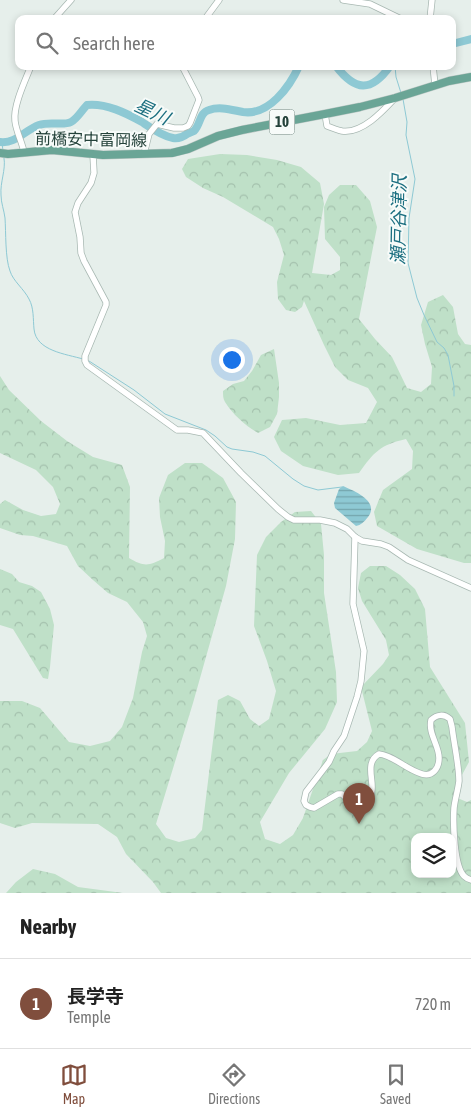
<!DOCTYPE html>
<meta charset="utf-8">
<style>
:root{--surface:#fff;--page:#f6f6f6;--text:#222;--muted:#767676;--line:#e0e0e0;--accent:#804e3d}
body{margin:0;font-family:"Asap Condensed","Noto Sans JP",sans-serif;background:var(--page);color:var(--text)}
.controls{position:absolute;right:15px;bottom:15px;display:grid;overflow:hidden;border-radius:10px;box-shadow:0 2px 8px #0003}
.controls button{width:45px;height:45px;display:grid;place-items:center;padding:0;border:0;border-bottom:1px solid var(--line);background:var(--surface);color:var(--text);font:25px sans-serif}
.you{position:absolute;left:231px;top:359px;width:18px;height:18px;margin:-12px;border:4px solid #fff;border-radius:50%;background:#1a73e8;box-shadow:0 0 0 8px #1a73e833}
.badge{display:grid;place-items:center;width:32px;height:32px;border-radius:50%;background:var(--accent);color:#fff;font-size:16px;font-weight:700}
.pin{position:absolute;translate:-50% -41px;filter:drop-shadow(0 1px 2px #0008)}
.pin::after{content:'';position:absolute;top:26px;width:18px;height:15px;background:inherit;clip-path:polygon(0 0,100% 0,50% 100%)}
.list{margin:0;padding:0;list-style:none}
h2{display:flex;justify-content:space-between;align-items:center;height:65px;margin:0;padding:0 20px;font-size:21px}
h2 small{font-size:16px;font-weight:400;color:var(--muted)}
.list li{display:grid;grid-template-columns:32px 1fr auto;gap:15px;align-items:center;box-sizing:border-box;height:90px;padding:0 20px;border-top:1px solid var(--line)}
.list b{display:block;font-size:19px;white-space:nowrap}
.list p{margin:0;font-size:16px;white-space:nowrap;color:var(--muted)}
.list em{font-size:16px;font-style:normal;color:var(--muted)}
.icon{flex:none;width:28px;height:28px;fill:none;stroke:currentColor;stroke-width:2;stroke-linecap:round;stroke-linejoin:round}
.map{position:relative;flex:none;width:471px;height:893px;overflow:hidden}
.search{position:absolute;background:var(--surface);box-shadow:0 2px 8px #0003;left:15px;right:15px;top:15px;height:55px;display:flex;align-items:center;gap:12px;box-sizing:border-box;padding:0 18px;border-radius:10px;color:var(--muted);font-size:19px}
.sheet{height:155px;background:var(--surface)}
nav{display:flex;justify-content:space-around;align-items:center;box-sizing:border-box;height:70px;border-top:1px solid var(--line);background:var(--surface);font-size:14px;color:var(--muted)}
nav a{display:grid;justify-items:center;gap:2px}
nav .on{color:var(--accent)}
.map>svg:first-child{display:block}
.forest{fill:url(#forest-crowns);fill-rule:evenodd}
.water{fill:url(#water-rules)}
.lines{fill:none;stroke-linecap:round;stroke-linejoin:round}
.stream{stroke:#8ec9d4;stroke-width:1}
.river{stroke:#8ec9d4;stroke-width:8}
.minor-casing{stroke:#a8b8b2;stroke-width:7}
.major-casing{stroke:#c2cac8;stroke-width:9}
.minor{stroke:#fff;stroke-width:5.5}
.major{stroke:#6aa596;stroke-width:8}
.labels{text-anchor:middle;stroke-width:4;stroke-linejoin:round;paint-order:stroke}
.shield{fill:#f7fbf9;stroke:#637a73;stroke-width:1}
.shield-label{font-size:15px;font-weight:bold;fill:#24423a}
.street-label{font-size:16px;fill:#24423a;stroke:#f7fbf9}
.water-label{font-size:18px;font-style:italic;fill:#1c6f80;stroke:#f7fbf9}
</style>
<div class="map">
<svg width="471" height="893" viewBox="0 0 471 893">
<defs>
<pattern id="forest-crowns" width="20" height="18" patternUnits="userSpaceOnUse" patternTransform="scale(1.25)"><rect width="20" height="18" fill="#bfe0c8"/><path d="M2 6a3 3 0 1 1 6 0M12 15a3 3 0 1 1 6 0" fill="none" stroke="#a4c1ad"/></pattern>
<pattern id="water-rules" width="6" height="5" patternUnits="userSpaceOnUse" patternTransform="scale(1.25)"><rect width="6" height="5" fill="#8ec9d4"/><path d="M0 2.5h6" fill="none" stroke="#74a5ad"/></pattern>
</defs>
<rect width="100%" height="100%" fill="#e6efeb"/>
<!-- forest -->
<g class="forest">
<path d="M220,154L247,155L277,160L301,167L320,183L324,204L312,273L331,275L340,270V257L325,239L324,207L329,195L340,185H356L370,201L377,227L359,319L375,339L392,357L407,388L421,392L431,384L432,367L425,344L421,325L428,302L443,295L453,307L458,334L465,344L471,345V563H464L417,549L377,526L374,512L383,490L412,469L413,451L406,439C380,445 374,452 359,473L338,475L303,466L281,451L274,437L282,420L306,418L340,425L366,423L377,402L368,388L348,380L335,367L324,345L304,301L302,307L295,312L286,310L278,299L277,282L284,255L279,239L273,227L223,197L203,188L186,177L182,169L188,159Z"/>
<path d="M274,349L279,383V397L277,414L270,427L258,433C246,426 233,415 225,402C223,399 223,395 223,391L233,384L244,381L252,371L261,355Z"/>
<path d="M0,376L9,390L41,421L67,441L93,457L122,465L130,487L129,558C144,567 149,566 164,558L165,541L160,517L159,498L168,475L185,463H202L223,478L236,502L235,539L226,586L193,703L156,824L166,838L179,842L195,838L202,830L218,700L228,695L240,701L250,719L259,726L269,719L276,691L267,661L254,626L257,555L266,537L281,522L295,512L311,511L321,524L324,555V593L336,672L337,702L325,729L289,773L260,822L265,839L280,844L293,835L303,818L323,760L331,754L357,751L367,742L372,731L361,687L383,664L389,655L386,640L362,601L358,588L361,573L370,566H386L400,575L415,589L425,609L430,667L465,723L469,762L456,786L455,797L467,802L471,800V893H161L153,882L126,854L117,837L98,824L32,823L15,828L0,823V701H22L40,708L69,742L90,746L110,741L122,727L133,698L142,652L147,636L143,622L127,602L108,593L93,580L78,566L67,546L33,536L20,535L0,528V504L5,500L23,510L41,516L56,514L60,504L53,487L36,470L0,453ZM415,837H452V874H415Z"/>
<polygon points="0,569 12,574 19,582 32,586 41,592 50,609 54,625 50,667 48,679 43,678 13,629 0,625"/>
<polygon points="33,869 55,874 78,887 123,893 6,893 16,882"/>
</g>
<!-- water -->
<path class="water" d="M343,486C354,491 380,501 368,517C364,522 361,525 356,526L335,508L334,503L339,489Z"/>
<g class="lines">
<!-- stream -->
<g class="stream">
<polyline points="395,66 396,77 401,93"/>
<polyline points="403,99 407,122 406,135 415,179 409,218 408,263 417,298 424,315 437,342 444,348 448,355 454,386 454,396"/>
<polyline points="2,143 3,151"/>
<path d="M4,158C6,170 0,182 1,195C1,203 4,210 5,218C6,232 5,258 10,271C13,281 24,289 29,299C34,308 33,319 34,329C36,351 66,354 83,359"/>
<polyline points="89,361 134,390 165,414 206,430 215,436 227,447 232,449 253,452 265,456 293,479 304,486 318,490 342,487"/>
</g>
<!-- river -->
<g class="river">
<polyline points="452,44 471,39"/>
<path d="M336,66C355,91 371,93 390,66"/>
<path d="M0,142C16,144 25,130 39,125C50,121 63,126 71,122C77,119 82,110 87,105C106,103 126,113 142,122C151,128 162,136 173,138C178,139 183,137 187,134C190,133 192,132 194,131C201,124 199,113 209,110C220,106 232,110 243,112C269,116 290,86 299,66"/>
</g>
<!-- minor casing -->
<g class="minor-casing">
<g id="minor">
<polyline points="343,0 370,4 401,19"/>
<polyline points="54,19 71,0"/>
<polyline points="205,19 219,0"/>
<polyline points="430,19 432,0"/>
<polyline points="433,66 435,85"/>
<path d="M325,114L327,126C332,128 337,130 342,131C362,134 383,111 395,98"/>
<path d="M24,152C22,142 16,131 15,121C13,106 25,81 31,66"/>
<polyline points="144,154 149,134 157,124 174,128 183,128 188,126 190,123 199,100 198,97 182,66"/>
<polyline points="93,155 94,173 91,183 78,203 75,212 80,237 81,253 84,261 106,302 106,305 85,356 85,361 87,365 177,430 188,430 203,433 241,473 278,509 288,517 294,520 320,520 335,523 347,529 355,537 362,541 381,544 389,547 408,560 471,588"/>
<path d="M355,537L353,604L364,651L361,681L357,697L344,736L334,751L329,762L306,792L304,801L306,805L310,807L314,808L338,794H342L350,802C393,804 356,767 379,754C393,755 407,770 422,774C432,777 439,769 439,758C439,745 428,734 431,720C437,714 444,714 450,719L452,727C454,744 459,765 459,781C458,790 455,799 454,808C453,823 454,866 464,876C466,878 468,879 471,880"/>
</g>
</g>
<!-- major casing -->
<g class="major-casing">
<polyline id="major" points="0,153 8,154 52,150 103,155 172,153 188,149 218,136 242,130 325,114 360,107 395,98 449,81 471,77"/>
</g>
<!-- minor -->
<use href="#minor" class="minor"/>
<!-- major -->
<use href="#major" class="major"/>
</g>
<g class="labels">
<!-- shield labels -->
<rect class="shield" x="269.5" y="109.5" width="25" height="25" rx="4"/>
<g class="shield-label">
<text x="282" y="127">10</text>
</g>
<!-- street labels -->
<g class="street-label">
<text transform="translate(91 139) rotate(1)" y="6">前橋安中富岡線</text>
</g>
<!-- water labels -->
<g class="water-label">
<text transform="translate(152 112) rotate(25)" y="6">星川</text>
<text transform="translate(399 220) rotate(-89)" y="6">瀬戸谷津沢</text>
</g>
</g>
</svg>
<div class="controls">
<button><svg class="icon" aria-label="layers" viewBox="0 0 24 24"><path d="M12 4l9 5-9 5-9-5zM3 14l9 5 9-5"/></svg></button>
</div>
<div class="you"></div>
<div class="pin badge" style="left:359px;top:824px">1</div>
<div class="search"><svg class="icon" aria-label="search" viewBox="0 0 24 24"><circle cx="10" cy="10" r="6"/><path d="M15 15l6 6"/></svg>Search here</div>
</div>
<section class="sheet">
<h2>Nearby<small></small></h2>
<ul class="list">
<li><span class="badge">1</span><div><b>長学寺</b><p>Temple</p></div><em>720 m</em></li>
</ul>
</section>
<nav>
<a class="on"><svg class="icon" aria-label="map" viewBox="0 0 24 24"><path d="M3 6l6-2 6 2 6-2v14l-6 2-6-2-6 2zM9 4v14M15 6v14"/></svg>Map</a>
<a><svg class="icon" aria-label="directions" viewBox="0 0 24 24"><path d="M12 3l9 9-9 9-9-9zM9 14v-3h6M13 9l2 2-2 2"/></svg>Directions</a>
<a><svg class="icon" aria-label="saved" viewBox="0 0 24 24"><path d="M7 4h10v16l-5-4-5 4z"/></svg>Saved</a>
</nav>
